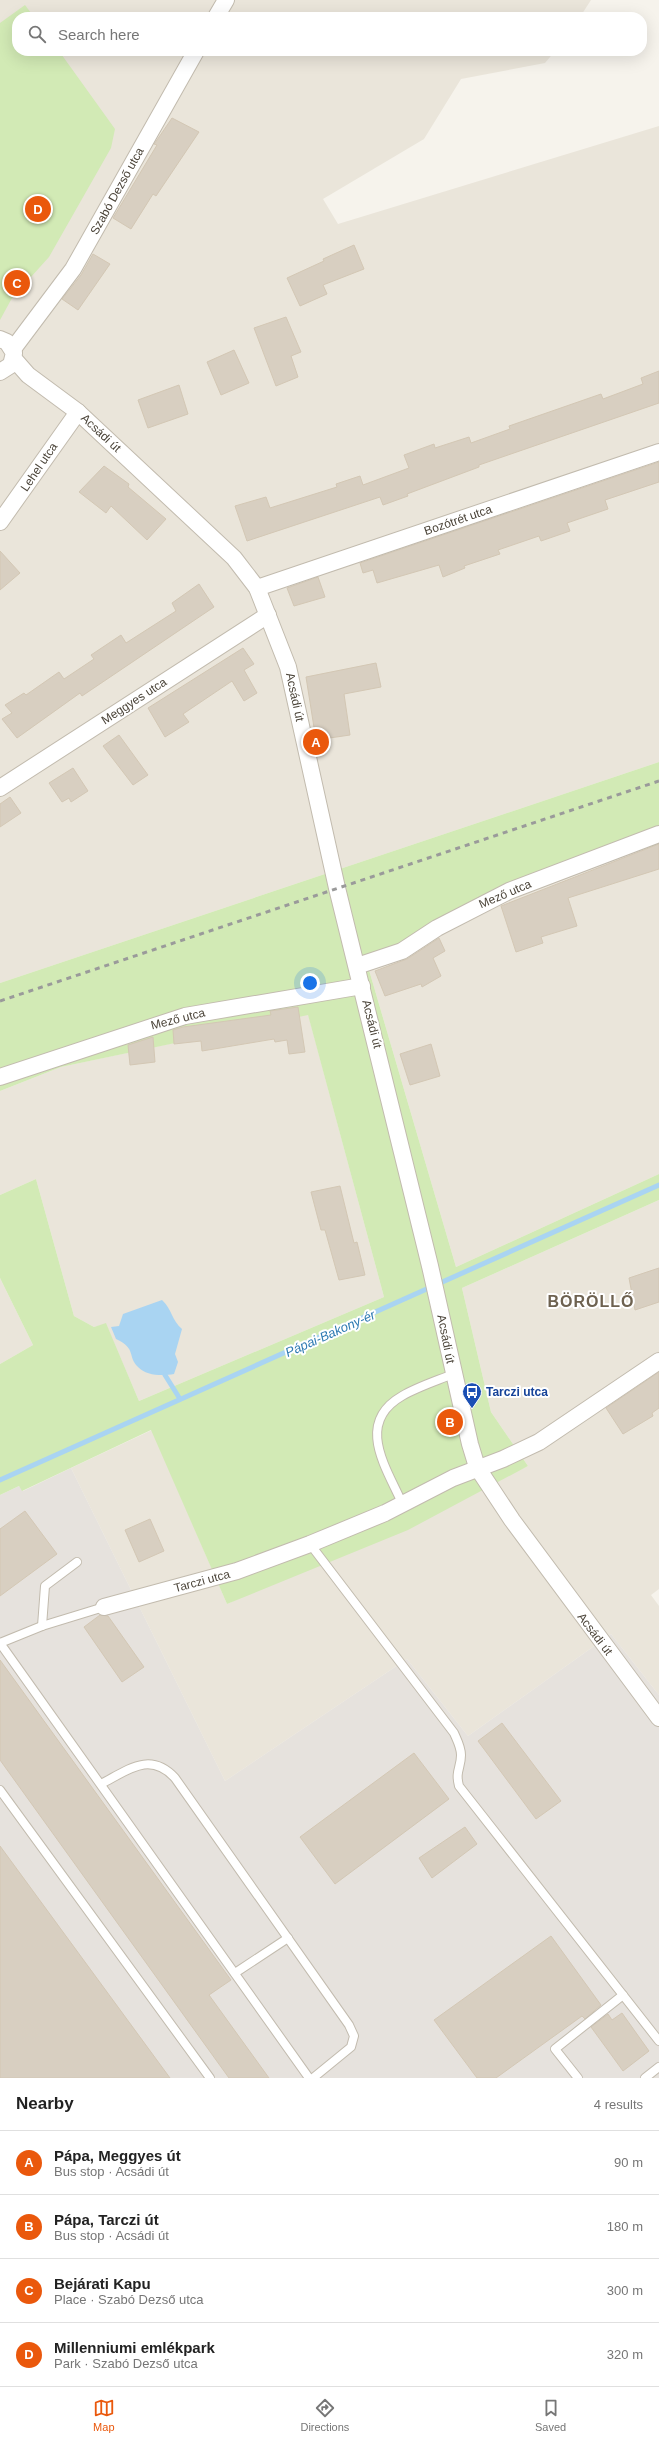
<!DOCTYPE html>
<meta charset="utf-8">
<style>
:root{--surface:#fff;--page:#f6f6f6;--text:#222;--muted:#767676;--line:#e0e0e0;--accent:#ea580c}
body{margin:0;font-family:Arial,sans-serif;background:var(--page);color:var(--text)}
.you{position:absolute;left:310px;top:983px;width:14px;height:14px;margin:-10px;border:3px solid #fff;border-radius:50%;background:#1a73e8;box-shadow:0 0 0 6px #1a73e833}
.badge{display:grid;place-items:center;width:26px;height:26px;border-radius:50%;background:var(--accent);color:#fff;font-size:13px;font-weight:700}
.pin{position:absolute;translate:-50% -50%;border:2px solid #fff;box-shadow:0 1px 4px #0006}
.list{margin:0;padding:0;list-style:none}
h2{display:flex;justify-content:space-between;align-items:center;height:52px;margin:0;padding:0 16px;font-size:17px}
h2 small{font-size:13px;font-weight:400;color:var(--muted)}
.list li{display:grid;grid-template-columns:26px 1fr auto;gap:12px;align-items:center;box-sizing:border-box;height:64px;padding:0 16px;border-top:1px solid var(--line)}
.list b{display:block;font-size:15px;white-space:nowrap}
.list p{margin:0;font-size:13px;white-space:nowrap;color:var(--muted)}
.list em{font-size:13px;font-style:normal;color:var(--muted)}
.icon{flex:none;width:22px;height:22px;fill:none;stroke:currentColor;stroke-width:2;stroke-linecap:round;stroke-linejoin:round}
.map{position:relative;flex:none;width:659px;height:2078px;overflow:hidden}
.search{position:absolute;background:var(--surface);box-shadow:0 4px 16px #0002;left:12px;right:12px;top:12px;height:44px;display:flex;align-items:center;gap:10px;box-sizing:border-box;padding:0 14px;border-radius:16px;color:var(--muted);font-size:15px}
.sheet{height:308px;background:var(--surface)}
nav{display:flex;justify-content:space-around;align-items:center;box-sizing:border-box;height:56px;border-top:1px solid var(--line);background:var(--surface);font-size:11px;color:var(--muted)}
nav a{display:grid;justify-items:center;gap:2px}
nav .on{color:var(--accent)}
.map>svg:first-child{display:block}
.residential{fill:#eae5da}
.industrial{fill:#e6e2dd}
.green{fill:#d2eab5}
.water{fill:#a9d4f2}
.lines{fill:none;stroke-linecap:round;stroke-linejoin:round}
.stream{stroke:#a9d4f2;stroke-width:5}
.building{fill:#d8cfc1;stroke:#d3c7b4}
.service-casing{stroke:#c2bbae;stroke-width:10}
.minor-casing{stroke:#c2bbae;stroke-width:18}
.service{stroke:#fff;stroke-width:8}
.minor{stroke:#fff;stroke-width:16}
.rail{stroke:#9a9a9a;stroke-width:3;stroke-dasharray:5 5;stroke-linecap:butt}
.labels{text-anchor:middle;stroke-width:4;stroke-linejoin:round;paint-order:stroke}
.street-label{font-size:12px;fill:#4b4439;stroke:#fff}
.transit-label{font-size:12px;font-weight:bold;fill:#164399;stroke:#fff;text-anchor:start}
.water-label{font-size:13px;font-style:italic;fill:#2e7ab2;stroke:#fff}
.district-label{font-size:16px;font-weight:bold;letter-spacing:1px;fill:#6e6250;stroke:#fff}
</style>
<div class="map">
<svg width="659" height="2078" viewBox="0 0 659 2078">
<rect width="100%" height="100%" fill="#f6f3ec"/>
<!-- residential -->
<g class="residential">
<polygon points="0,0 591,0 580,17 17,17 17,51 555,51 545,63 461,79 424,139 323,199 338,224 659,126 659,762 0,983"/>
<polygon points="659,844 659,1174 456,1267 369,970 520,891"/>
<polygon points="308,1014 384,1297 139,1401 106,1324 94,1327 74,1316 36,1179 0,1195 0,1091 61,1067"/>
<polygon points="659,1200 659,1589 651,1595 659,1606 659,1695 611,1634 468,1736 407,1659 225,1781 71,1468 152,1430 227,1604 528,1466 491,1412 462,1288"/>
<polygon points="0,1278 33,1345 0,1364"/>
</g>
<!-- industrial -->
<polygon class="industrial" points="71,1468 225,1781 407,1659 468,1736 611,1634 659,1695 659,2078 0,2078 0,1495 19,1486 23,1491"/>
<!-- green -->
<g class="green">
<polygon points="25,5 34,17 17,17 17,51 59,51 115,129 111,148 49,257 12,298 0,320 0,23"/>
<polygon points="659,762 659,844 520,891 369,970 456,1267 659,1174 659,1200 462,1288 491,1412 528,1466 408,1530 227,1604 151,1430 22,1491 19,1486 0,1495 0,1364 33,1345 0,1278 0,1195 36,1179 74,1316 94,1327 106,1323 139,1401 384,1297 308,1015 61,1067 0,1091 0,983"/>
</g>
<!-- water -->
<path class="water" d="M162,1300C172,1309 172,1321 182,1329L175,1354L178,1362L174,1374C163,1376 146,1376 138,1367C127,1356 137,1349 116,1339L111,1327L119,1326L123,1314Z"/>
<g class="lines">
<!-- stream -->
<g class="stream">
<polyline points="165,1375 180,1399"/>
<polyline points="0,1480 659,1185"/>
</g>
</g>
<!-- building -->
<g class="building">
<polygon points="172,118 199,132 156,196 153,194 131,229 113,218 157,145 154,144 157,140"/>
<polygon points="354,245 364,269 323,285 327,294 300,306 287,278 324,261 323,259"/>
<polygon points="93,254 110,264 78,310 62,299 81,275"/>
<polygon points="286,317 301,352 291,356 298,377 276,386 254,328"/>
<polygon points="234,350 249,383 221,395 207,362"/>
<polygon points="659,371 659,403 479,465 479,467 407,494 408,496 383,505 380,497 247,541 235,506 266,497 270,508 337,487 336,484 360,476 363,485 409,468 404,455 434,444 435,448 469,437 471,443 510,429 509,426 601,394 603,399 643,384 641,378"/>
<polygon points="179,385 188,414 148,428 138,400"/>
<polygon points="659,462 659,482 605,500 608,509 567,523 570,531 541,541 539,536 498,550 500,554 464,566 465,568 443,577 439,565 377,583 373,570 363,573 360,563"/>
<polygon points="104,466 129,484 128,487 166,519 147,540 111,506 106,513 79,492"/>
<polygon points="0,551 20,573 0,590"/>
<polygon points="318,577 325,597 294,606 287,588"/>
<polygon points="199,584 214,607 82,696 80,693 17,738 2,719 12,713 5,705 24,693 26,695 59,672 64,679 94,659 91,655 121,635 126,643 176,611 172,603"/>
<polygon points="243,648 254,664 244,670 257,693 244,701 232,681 183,714 189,722 165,737 148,708"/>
<polygon points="376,663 381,687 344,694 350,735 316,740 306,677"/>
<polygon points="119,735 148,775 133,785 103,746"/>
<polygon points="73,768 88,791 71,802 69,798 62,802 49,783"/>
<polygon points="10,797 21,813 0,827 0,804"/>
<polygon points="659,844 659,869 568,898 577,926 541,937 543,943 516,952 501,906"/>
<polygon points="439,938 445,951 433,958 441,976 422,987 421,984 385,996 375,971 407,959"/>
<polygon points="298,1007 305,1052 289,1054 287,1040 275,1042 274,1039 202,1051 201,1041 174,1044 173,1030 183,1027 271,1015 270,1011"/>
<polygon points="153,1037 155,1062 130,1065 128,1045"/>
<polygon points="431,1044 440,1076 410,1085 400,1054"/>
<polygon points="340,1186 354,1243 357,1242 365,1275 339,1280 325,1230 321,1230 311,1192"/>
<polygon points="659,1268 659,1302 635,1310 629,1278"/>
<polygon points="659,1372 659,1408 652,1413 653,1416 623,1434 606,1408"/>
<polygon points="25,1511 57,1554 0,1596 0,1529"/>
<polygon points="150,1519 164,1551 139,1562 125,1530"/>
<polygon points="100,1615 108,1616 144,1667 122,1682 84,1627"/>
<polygon points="0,1660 231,1980 209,1995 269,2078 229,2078 0,1760"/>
<polygon points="502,1723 561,1801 536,1819 478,1741"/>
<polygon points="414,1753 449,1799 335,1884 300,1837"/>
<polygon points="465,1827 477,1844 432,1878 419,1858"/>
<polygon points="0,1846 170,2078 0,2078"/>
<polygon points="551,1936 601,2005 585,2019 582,2016 496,2078 477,2078 434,2020"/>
<polygon points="622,2013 649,2051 623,2071 591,2027 608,2014 612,2020"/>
</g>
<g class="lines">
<!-- service casing -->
<g class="service-casing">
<g id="service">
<path d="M402,1503C386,1467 355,1423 402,1396C417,1387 436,1381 453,1374"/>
<path d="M310,1544L454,1733C457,1740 461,1747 461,1755C461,1768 455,1771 459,1786L659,2041"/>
<polyline points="42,1626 45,1586 77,1562"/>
<polyline points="0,1643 309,2078"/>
<polyline points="0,1643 42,1626 104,1607"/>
<path d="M101,1784C128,1770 150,1751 175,1778L349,2025L354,2036L351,2047L313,2078"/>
<polyline points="0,1790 210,2078"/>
<polyline points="235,1973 288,1938"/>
<polyline points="578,2078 555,2049 623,1995"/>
<polyline points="645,2078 659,2067"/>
</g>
</g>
<!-- minor casing -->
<g class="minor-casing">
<g id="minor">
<polyline points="216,17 226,0"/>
<polyline points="0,339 7,342 14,353 11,365 0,372"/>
<polyline points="13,349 73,269 196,51"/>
<polyline points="14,359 28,375 78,412 234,558 257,588 288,667 337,888 430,1266 470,1444 477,1467 512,1520 659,1718"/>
<polyline points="0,522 78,412"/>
<polyline points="257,588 659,452"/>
<polyline points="0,788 268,615"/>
<polyline points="357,966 402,951 437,928 509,891 659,834"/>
<polyline points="0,1077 185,1016 362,986"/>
<polyline points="104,1607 237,1571 310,1544 385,1513 453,1478 503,1459 539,1442 659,1361"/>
</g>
</g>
<!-- service -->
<use href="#service" class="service"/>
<!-- minor -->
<use href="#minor" class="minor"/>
<!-- rail -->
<polyline class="rail" points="0,1001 659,781"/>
</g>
<!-- icons -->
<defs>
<g id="bus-pin" transform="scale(1)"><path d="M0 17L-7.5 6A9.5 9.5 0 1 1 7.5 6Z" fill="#1a4fb4" stroke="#fff"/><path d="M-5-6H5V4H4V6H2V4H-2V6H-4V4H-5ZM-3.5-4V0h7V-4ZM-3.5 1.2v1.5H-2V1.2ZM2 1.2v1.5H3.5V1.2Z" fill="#fff"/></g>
</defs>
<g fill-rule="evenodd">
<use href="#bus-pin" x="472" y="1392"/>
</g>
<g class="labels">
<!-- street labels -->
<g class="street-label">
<text transform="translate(117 191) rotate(-61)" y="4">Szabó Dezső utca</text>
<text transform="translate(101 433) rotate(43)" y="4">Acsádi út</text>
<text transform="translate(39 467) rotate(-56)" y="4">Lehel utca</text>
<text transform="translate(458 520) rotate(-19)" y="4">Bozótrét utca</text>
<text transform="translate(295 697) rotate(78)" y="4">Acsádi út</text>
<text transform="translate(134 701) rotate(-33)" y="4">Meggyes utca</text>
<text transform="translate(505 894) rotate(-23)" y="4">Mező utca</text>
<text transform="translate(178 1019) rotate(-14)" y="4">Mező utca</text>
<text transform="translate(372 1024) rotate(76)" y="4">Acsádi út</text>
<text transform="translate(446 1339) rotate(79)" y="4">Acsádi út</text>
<text transform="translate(202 1581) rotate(-15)" y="4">Tarczi utca</text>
<text transform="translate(595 1634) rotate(53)" y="4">Acsádi út</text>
</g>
<!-- transit labels -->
<g class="transit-label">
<text x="486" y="1396">Tarczi utca</text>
</g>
<!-- water labels -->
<g class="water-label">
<text transform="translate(330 1333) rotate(-24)" y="5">Pápai-Bakony-ér</text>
</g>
<!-- district labels -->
<g class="district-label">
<text x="591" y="1307">BÖRÖLLŐ</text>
</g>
</g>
</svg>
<div class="you"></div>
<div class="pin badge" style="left:316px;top:742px">A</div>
<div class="pin badge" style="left:450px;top:1422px">B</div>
<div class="pin badge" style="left:17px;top:283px">C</div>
<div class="pin badge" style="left:38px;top:209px">D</div>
<div class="search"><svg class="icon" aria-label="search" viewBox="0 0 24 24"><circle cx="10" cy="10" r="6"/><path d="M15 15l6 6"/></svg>Search here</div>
</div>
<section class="sheet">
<h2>Nearby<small>4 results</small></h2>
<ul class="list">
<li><span class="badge">A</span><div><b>Pápa, Meggyes út</b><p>Bus stop · Acsádi út</p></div><em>90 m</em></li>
<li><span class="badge">B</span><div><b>Pápa, Tarczi út</b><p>Bus stop · Acsádi út</p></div><em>180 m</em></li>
<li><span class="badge">C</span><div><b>Bejárati Kapu</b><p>Place · Szabó Dezső utca</p></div><em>300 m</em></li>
<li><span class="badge">D</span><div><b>Millenniumi emlékpark</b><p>Park · Szabó Dezső utca</p></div><em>320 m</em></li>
</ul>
</section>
<nav>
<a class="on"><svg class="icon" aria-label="map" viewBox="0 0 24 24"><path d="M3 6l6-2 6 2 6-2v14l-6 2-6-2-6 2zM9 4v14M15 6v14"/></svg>Map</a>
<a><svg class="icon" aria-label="directions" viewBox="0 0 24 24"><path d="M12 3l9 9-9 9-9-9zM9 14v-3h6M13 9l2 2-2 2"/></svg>Directions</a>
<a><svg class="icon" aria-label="saved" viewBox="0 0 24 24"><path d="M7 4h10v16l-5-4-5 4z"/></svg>Saved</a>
</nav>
